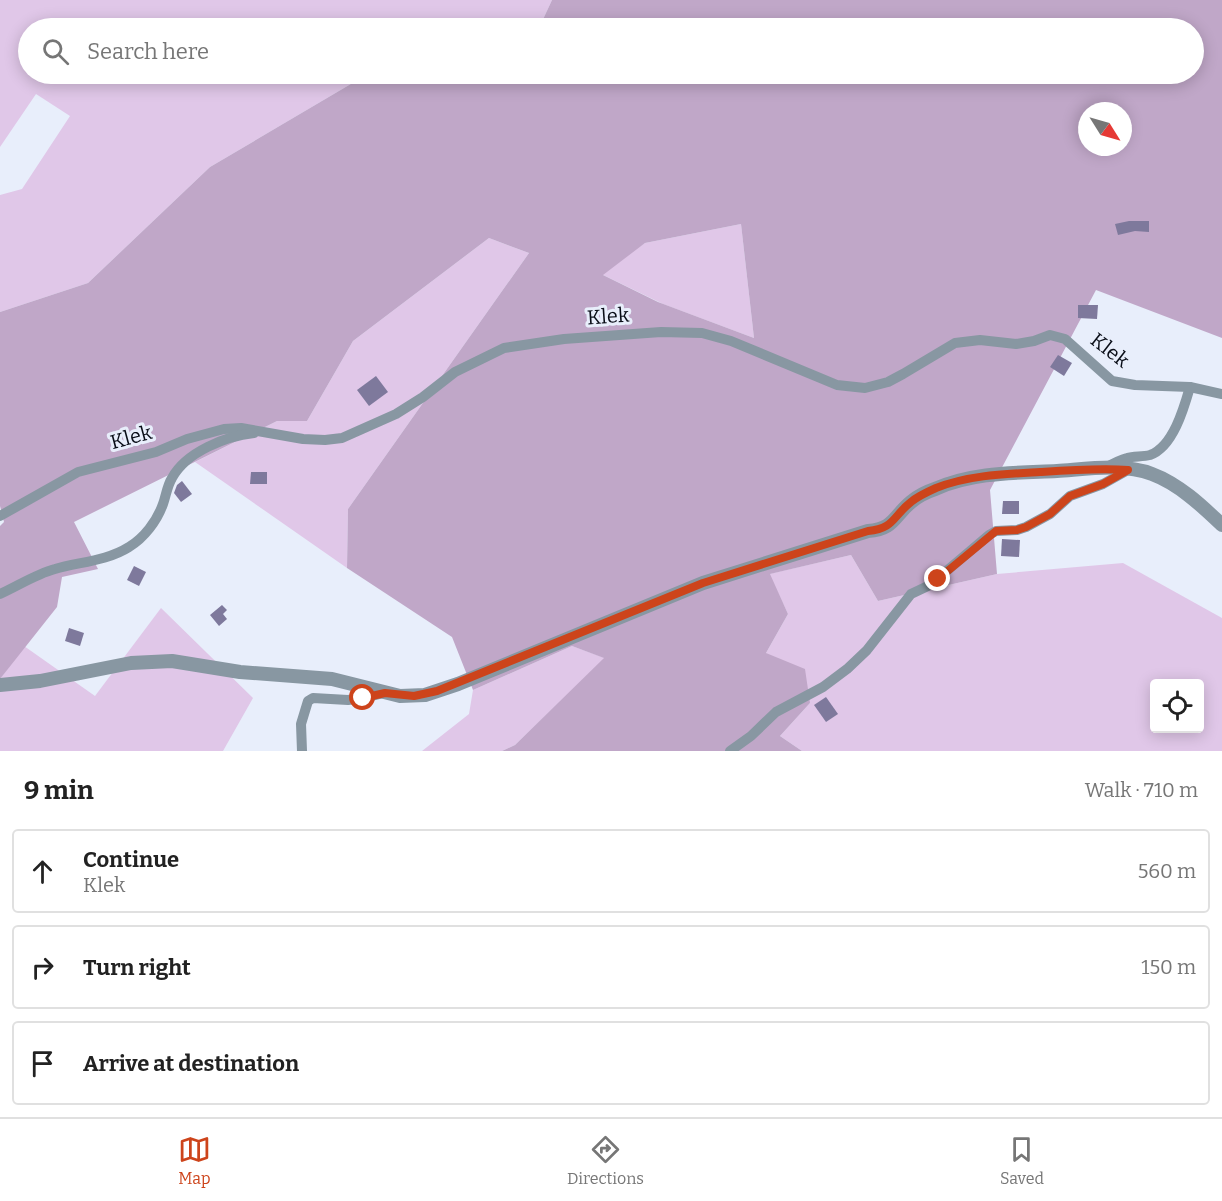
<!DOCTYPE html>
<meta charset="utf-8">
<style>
:root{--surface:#fff;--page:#f6f6f6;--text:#222;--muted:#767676;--line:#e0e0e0;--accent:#cd441b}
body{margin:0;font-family:Bitter,serif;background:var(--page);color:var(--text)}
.controls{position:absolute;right:18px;bottom:18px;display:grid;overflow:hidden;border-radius:6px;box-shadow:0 3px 15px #0003}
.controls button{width:54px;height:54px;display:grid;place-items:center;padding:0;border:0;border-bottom:2px solid var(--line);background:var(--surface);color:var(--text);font:30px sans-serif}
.compass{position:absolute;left:1078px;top:102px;width:54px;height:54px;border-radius:50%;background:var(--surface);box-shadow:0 3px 15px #0003;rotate:127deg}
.stop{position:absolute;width:18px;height:18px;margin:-14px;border:4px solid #cd441b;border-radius:50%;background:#fff}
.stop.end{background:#cd441b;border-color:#fff;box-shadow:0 2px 6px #0008}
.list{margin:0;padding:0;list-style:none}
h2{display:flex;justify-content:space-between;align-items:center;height:78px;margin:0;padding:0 24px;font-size:26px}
h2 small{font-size:20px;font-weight:400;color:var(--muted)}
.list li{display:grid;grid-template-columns:39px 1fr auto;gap:18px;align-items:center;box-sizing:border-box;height:84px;margin:0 12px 12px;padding:0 12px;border:2px solid var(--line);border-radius:6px}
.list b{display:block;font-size:22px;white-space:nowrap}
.list p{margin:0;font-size:20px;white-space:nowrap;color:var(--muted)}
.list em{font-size:20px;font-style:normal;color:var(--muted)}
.icon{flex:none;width:33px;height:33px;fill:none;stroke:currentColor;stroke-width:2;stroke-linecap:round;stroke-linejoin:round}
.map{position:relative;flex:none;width:1222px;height:751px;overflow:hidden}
.search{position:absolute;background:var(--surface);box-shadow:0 3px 15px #0003;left:18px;right:18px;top:18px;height:66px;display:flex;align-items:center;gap:15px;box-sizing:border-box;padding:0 21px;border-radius:33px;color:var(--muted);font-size:22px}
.sheet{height:366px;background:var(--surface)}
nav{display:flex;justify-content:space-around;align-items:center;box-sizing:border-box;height:84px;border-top:2px solid var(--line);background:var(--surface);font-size:16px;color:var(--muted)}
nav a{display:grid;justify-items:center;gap:3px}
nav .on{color:var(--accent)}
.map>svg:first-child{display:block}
.green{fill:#e0c7e8;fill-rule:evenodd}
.forest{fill:#c0a7c8;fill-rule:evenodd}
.building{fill:#7e799c}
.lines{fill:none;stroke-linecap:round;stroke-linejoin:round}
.minor{stroke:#8897a2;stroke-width:10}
.tertiary{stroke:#8897a2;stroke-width:14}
.route{stroke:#cd441b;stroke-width:8}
.labels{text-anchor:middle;stroke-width:6;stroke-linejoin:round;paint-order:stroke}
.street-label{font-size:20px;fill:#090d17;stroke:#e8eefb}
</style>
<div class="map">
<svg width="1222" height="751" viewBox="0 0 1222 751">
<rect width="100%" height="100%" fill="#e8eefb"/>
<!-- green -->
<g class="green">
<polygon points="0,0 552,0 539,28 28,28 28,74 379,74 361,78 210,167 88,283 0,312 0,195 22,189 70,116 36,94 0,147"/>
<polygon points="741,224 754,338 663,304 599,273 645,243"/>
<polygon points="489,238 529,253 348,509 347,568 195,462 277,421 307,421 353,341"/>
<path d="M851,555L878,601L997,574L1123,563L1222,618V751H802L780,736L810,703L766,653L788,614L769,574ZM1154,684H1200V728H1154Z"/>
<polygon points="161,608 253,698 223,751 0,751 0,679 24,646 95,696"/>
<polygon points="572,646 605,658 515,745 502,751 422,751 469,714 473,690"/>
</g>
<!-- forest -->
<path class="forest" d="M552,0H1222V338L1096,290L990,490L997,574L878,601L851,555L770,574L788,614L766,653L805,669L810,703L780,736L802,751H502L515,745L604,658L572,646L473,690L452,637L347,568L348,509L529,253L489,238L353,341L307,421H277L74,522L98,569L62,577L57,607L0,679V526L4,522L0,506V312L88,283L210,167L361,78L379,74H1194V28H539ZM1087,111H1123V147H1087ZM741,224L754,338L658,302L603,275L645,243Z"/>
<!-- building -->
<g class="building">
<polygon points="1129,221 1149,221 1149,232 1135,231 1118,235 1115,224"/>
<polygon points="1078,305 1098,305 1097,319 1078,318"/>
<polygon points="1058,355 1072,363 1064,376 1050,367"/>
<polygon points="376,376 388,392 369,406 357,390"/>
<polygon points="251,472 267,472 267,484 250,484"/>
<polygon points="182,481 192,494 181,502 174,493 177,485"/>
<polygon points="1003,501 1019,501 1019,514 1002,514"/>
<polygon points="1002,539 1020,540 1019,557 1001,556"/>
<polygon points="134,566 146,572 139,586 127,580"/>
<polygon points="222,605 227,610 223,614 227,619 219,626 210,615"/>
<polygon points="69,628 84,633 80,646 65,641"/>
<polygon points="826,697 838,714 826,722 814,705"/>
</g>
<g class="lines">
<!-- minor -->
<g class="minor">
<path d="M1105,468C1112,464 1119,460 1127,458C1134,456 1142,457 1150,455C1173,447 1184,408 1190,387"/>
<polyline points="0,516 78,472 156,452 187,439 224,429 241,428 303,439 325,440 342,438 396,414 423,397 455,372 504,348 564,339 661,332 702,333 731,341 837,385 865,388 888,382 903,374 955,343 980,340 1016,344 1034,341 1050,335 1065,339 1112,381 1135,385 1190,387 1222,394"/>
<path d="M0,594C18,586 36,574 55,569C79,562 107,561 129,547C144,538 157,521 163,504C166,496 167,486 172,478C186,452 226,436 254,433"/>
<polyline points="302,751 301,724 308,701 313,698 348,700 363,698 384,693"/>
<polyline points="730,751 751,736 776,712 823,687 847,669 867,650 911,594 930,585 989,535 996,531 1017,530 1026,527 1050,514 1070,496 1103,484 1128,470"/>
</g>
<!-- tertiary -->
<path class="tertiary" d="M0,685L40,681L131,663L172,661L240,672L332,679L400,696L425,695L458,684L703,583L868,531C894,529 893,517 911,502C918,496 926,492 935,489C973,472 1016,473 1057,471C1087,469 1123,463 1152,474C1179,484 1202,506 1222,525"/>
</g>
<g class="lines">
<!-- route -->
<path class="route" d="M363,698L385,693L414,696L437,691L703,583L868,531C894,529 893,516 911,502C918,496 927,492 936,488C969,475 1005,474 1040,472C1070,470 1099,468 1128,470L1103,484L1070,496L1050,514L1026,527L1017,530L996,531L938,579"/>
</g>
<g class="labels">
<!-- street labels -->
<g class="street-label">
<text transform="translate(608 316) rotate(-4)" y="7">Klek</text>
<text transform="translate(1110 350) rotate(38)" y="7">Klek</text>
<text transform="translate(131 437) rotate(-15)" y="7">Klek</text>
</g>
</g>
</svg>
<div class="controls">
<button><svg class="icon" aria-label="locate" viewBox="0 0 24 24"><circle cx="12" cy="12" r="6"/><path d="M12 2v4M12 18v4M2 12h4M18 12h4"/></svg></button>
</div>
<svg class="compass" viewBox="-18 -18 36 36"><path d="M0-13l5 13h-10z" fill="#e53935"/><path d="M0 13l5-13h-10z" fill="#767676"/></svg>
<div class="stop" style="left:363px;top:698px"></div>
<div class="stop end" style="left:938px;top:579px"></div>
<div class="search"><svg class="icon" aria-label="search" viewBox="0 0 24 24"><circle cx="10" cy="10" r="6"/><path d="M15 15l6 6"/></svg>Search here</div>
</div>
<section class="sheet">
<h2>9 min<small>Walk · 710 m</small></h2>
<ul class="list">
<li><svg class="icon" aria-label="ahead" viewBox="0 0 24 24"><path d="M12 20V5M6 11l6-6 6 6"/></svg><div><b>Continue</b><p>Klek</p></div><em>560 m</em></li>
<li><svg class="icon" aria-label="right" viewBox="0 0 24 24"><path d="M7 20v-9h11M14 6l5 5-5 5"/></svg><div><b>Turn right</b></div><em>150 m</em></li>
<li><svg class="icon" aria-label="arrive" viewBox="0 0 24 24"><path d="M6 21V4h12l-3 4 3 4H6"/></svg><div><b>Arrive at destination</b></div></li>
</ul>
</section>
<nav>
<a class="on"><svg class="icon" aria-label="map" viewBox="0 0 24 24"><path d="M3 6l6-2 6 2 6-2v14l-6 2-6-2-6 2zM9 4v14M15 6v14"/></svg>Map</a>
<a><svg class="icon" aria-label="directions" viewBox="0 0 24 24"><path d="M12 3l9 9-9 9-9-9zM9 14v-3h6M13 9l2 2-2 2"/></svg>Directions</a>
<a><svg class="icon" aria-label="saved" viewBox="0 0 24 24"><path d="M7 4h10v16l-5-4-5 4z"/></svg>Saved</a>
</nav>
